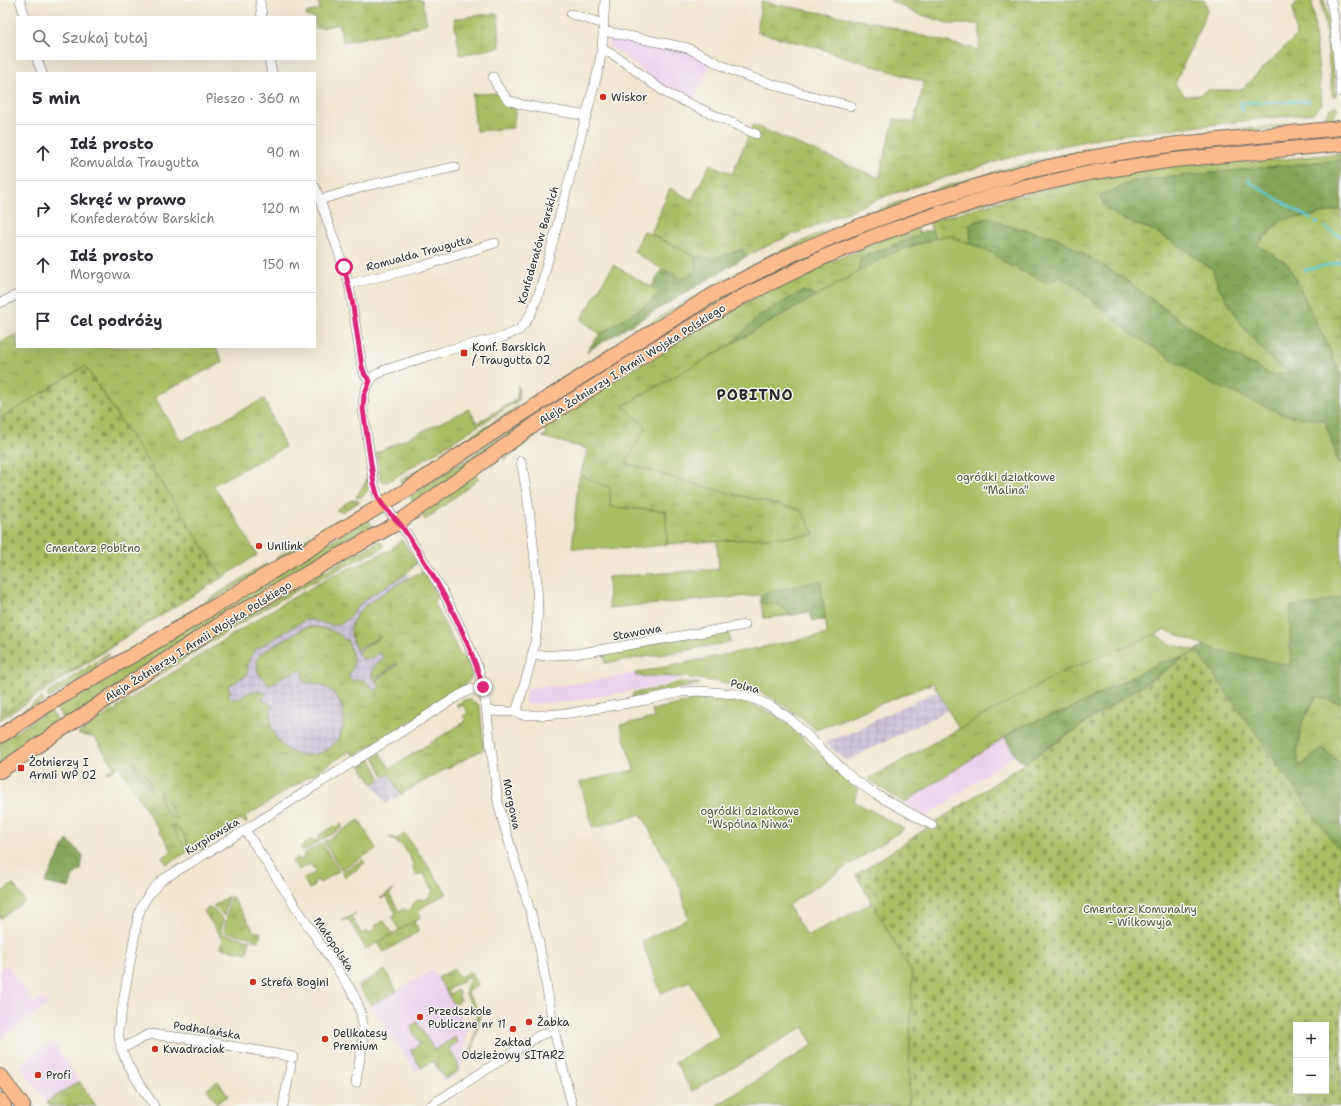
<!DOCTYPE html>
<html lang="pl">
<meta charset="utf-8">
<style>
:root{--surface:#fff;--page:#f2f2f3;--text:#2b2b33;--muted:#7c7c81;--line:#e1e1e2}
body{margin:0;font-family:"Shantell Sans",sans-serif;background:var(--page);color:var(--text)}
.controls{position:absolute;right:12px;bottom:12px;display:grid;overflow:hidden;border-radius:0px;box-shadow:0 4px 16px #0002}
.controls button{width:36px;height:36px;display:grid;place-items:center;padding:0;border:0;border-bottom:1px solid var(--line);background:var(--surface);color:var(--text);font:20px sans-serif}
.stop{position:absolute;width:12px;height:12px;margin:-9px;border:3px solid #db2777;border-radius:50%;background:#fff}
.stop.end{background:#db2777;border-color:#fff;box-shadow:0 1px 4px #0008}
.list{margin:0;padding:0;list-style:none}
h2{display:flex;justify-content:space-between;align-items:center;height:52px;margin:0;padding:0 16px;font-size:17px}
h2 small{font-size:13px;font-weight:400;color:var(--muted)}
.list li{display:grid;grid-template-columns:26px 1fr auto;gap:12px;align-items:center;box-sizing:border-box;height:56px;padding:0 16px;border-top:1px solid var(--line)}
.list b{display:block;font-size:15px;white-space:nowrap}
.list p{margin:0;font-size:13px;white-space:nowrap;color:var(--muted)}
.list em{font-size:13px;font-style:normal;color:var(--muted)}
.icon{flex:none;width:22px;height:22px;fill:none;stroke:currentColor;stroke-width:2;stroke-linecap:round;stroke-linejoin:round}
.map{position:relative;flex:none;width:1341px;height:1106px;overflow:hidden}
.search{position:absolute;background:var(--surface);box-shadow:0 4px 16px #0002;left:16px;top:16px;width:300px;height:44px;display:flex;align-items:center;gap:10px;box-sizing:border-box;padding:0 14px;border-radius:0px;color:var(--muted);font-size:15px}
.panel{position:absolute;background:var(--surface);box-shadow:0 4px 16px #0002;left:16px;top:72px;width:300px;height:276px;border-radius:0px}
.map>svg:first-child{display:block}
.built{fill:#ead1ec}
.industrial{fill:url(#industrial-grid)}
.grass{fill:url(#grass-tufts);stroke:#6a7447}
.forest{fill:url(#forest-crowns);stroke:#586842}
.cemetery{fill:url(#cemetery-stones);stroke:#6a7447;fill-rule:evenodd}
.garden{fill:#a9be63;stroke:#6a7447}
.lines{fill:none;stroke-linecap:round;stroke-linejoin:round}
.stream{stroke:#5bc8cf;stroke-width:2.5}
.minor-casing{stroke:#706d65;stroke-width:10}
.primary-casing{stroke:#706d65;stroke-width:16}
.minor{stroke:#fff;stroke-width:9}
.primary{stroke:#fbbb8c;stroke-width:14}
.route{stroke:#db2777;stroke-width:5}
.poi-dot{fill:#c8321e;stroke:#f6f6f2;stroke-width:1.5}
.labels{text-anchor:middle;stroke-width:3;stroke-linejoin:round;paint-order:stroke}
.poi-label{font-size:11px;fill:#2b2b2b;stroke:#f6f6f2;text-anchor:start}
.street-label{font-size:11px;fill:#2b2b2b;stroke:#f6f6f2}
.park-label{font-size:11px;fill:#51573c;stroke:#f6f6f2}
.district-label{font-size:15px;font-weight:bold;letter-spacing:1px;fill:#2b2b2b;stroke:#f6f6f2}
</style>
<div class="map">
<svg width="1341" height="1106" viewBox="0 0 1341 1106">
<defs>
<pattern id="industrial-grid" width="8" height="8" patternUnits="userSpaceOnUse"><rect width="8" height="8" fill="#cabfd6"/><path d="M0 4h8M4 0v8" fill="none" stroke="#aea4b8"/></pattern>
<pattern id="grass-tufts" width="24" height="20" patternUnits="userSpaceOnUse"><rect width="24" height="20" fill="#a9be63"/><path d="M3 7l-1-3M5 7V3M7 7l1-3M15 17l-1-3M17 17v-4M19 17l1-3" fill="none" stroke="#8a9b52"/></pattern>
<pattern id="forest-crowns" width="20" height="18" patternUnits="userSpaceOnUse"><rect width="20" height="18" fill="#86a559"/><path d="M2 6a3 3 0 1 1 6 0M12 15a3 3 0 1 1 6 0" fill="none" stroke="#6e874a"/></pattern>
<pattern id="cemetery-stones" width="16" height="16" patternUnits="userSpaceOnUse"><rect width="16" height="16" fill="#a9be63"/><path d="M2 7V4a2 2 0 0 1 4 0v3zM10 15v-3a2 2 0 0 1 4 0v3z" fill="#8a9b52"/></pattern>
</defs>
<rect width="100%" height="100%" fill="#f6f6f2"/>
<filter id="ink" filterUnits="userSpaceOnUse"><feTurbulence type="fractalNoise" baseFrequency=".025" numOctaves="2"/><feDisplacementMap in="SourceGraphic" scale="8" xChannelSelector="R" yChannelSelector="G"/><feConvolveMatrix kernelMatrix="1 2 1 2 8 2 1 2 1" color-interpolation-filters="sRGB"/></filter>
<filter id="wash" filterUnits="userSpaceOnUse"><feTurbulence type="fractalNoise" baseFrequency=".012" numOctaves="4" result="noise"/><feDisplacementMap in="SourceGraphic" scale="16" xChannelSelector="R" yChannelSelector="G"/><feGaussianBlur stdDeviation="0.9" result="paint"/><feColorMatrix in="noise" values="0 0 0 0 0 0 0 0 0 0 0 0 0 0 0 0 0 1.4 0 .05"/><feComposite in="paint" operator="in"/></filter>
<g filter="url(#wash)">
<rect width="100%" height="100%" fill="#f1e7d1"/>
<!-- built -->
<g class="built">
<polygon points="610,35 686,50 711,63 694,100 659,83 623,55 608,46"/>
<polygon points="635,673 636,676 685,677 661,686 565,702 525,704 526,688 554,686 589,682"/>
<polygon points="1005,737 1015,756 988,773 927,817 904,803"/>
<polygon points="7,965 33,1003 40,999 50,1003 0,1039 0,969"/>
<polygon points="433,970 468,1028 460,1072 444,1082 432,1063 416,1072 371,1005"/>
<polygon points="53,1042 79,1081 47,1102 19,1065"/>
</g>
<!-- industrial -->
<g class="industrial">
<polygon points="406,570 466,669 284,790 213,667 324,600"/>
<polygon points="938,691 948,710 846,761 825,742 858,730 878,718"/>
<polygon points="389,774 401,794 386,804 373,784"/>
</g>
<!-- grass -->
<g class="grass">
<polygon points="318,0 422,0 427,23 409,29 343,42 339,24 315,29 315,17 307,17 306,13 320,9"/>
<polygon points="890,0 1204,0 1208,9 1175,84 1185,96 1199,95 1207,90 1241,90 1296,36 1293,7 1299,0 1312,0 1322,104 1313,113 1104,137 1011,157 886,196 773,243 747,256 742,249 714,259 694,256 651,234 670,188 692,200 710,164 732,174 753,125 879,178 894,119 914,123 924,82 818,48 757,32 761,2 878,23 903,31 979,50 980,24 951,24 915,13"/>
<polygon points="1321,0 1324,0 1327,9 1336,96 1332,96 1325,23"/>
<polygon points="488,14 498,14 500,47 460,55 454,19"/>
<polygon points="500,93 516,108 513,128 476,131 472,94"/>
<path d="M1337,106C1337,114 1333,120 1326,124L1193,137L864,218L528,404L526,401C550,385 575,371 599,355C639,330 678,305 720,282C827,224 942,182 1061,155C1146,136 1234,130 1321,121L1331,107Z"/>
<polygon points="1232,145 1125,162 846,242 536,418 533,413 721,297 800,257 912,212 1045,173 1170,151"/>
<path d="M1336,154H1341V160L1134,181L1111,191L1099,195L1124,220L1150,229L1175,243L1213,269L1219,287L1246,331L1277,364L1292,372L1272,375L1212,343L1120,276L1058,238L1005,225L989,217L970,224L971,244L947,235L935,238L929,222C1012,196 1098,174 1185,164C1207,161 1230,163 1252,162C1280,160 1308,156 1336,154Z"/>
<polygon points="1341,210 1341,378 1330,350 1257,245 1281,220"/>
<polygon points="916,226 920,235 860,258 859,272 816,296 803,291 759,316 730,345 623,406 646,427 626,463 704,487 802,510 815,535 667,544 666,511 610,507 610,488 580,475 588,449 542,437 546,433 542,426 722,314 803,273"/>
<polygon points="17,334 17,347 215,347 223,362 155,396 181,441 264,399 285,447 213,485 236,519 257,555 223,577 85,366 0,419 0,342"/>
<polygon points="518,385 519,400 414,466 387,482 381,481 376,453 469,409 477,423 517,399"/>
<polygon points="518,406 520,409 402,484 400,481"/>
<polygon points="525,418 528,423 415,504 410,496 479,451"/>
<polygon points="533,432 536,436 504,460 503,458 505,452"/>
<path d="M367,475L369,489C365,493 363,498 356,497L365,483Z"/>
<polygon points="472,476 477,476 479,479 425,520 420,513"/>
<polygon points="351,500 358,500 359,502 342,512 336,510"/>
<polygon points="368,518 373,528 322,556 253,597 65,721 55,707"/>
<polygon points="338,519 342,521 277,561 276,561 276,558"/>
<path d="M402,540L417,562C406,579 383,586 367,598C358,604 347,624 338,625C327,627 316,618 305,620L255,650L249,659L247,675L228,686L231,692L228,694L232,700L235,698L237,700C248,693 253,688 266,693L262,700L273,705C268,719 271,734 282,745C289,752 299,756 309,755C356,752 356,682 304,682L302,670L285,675L270,686L258,673L257,659L262,653L306,627C319,626 337,630 345,640L347,639C351,654 359,662 348,676L353,681C364,676 368,684 375,691L380,687L375,681L398,664L397,663L374,680C368,671 376,663 384,658L380,653L371,658L362,659L357,652L381,637H380L356,650C354,644 349,633 351,626C353,620 358,613 363,608C371,600 412,574 423,572L437,595L434,602L460,655L467,658L472,676L467,683L459,688L460,690L354,756L350,751L245,817L247,822L246,824L241,819L229,827L232,831L231,833L226,829L202,844L205,849L203,850L199,845L167,864L162,858L172,851L119,766L108,773L107,772L114,767L95,738L78,734L114,709L115,712L117,711L116,708L275,608L328,578L390,550Z"/>
<path d="M380,541L384,547L382,549C343,567 305,585 268,607C203,645 141,688 78,729L80,724L231,624L322,572Z"/>
<polygon points="264,565 267,564 268,567 170,626 171,623"/>
<polygon points="761,603 777,604 793,615 764,618"/>
<polygon points="1156,634 1171,645 1196,650 1185,657 1161,662 1068,710 1017,728 1005,737 904,803 868,779 1062,672"/>
<polygon points="115,643 116,644 108,649 0,720 0,716 33,694"/>
<polygon points="109,653 110,654 96,665 99,668 49,698 47,694"/>
<polygon points="679,682 700,684 634,698 632,697 633,693 662,688"/>
<polygon points="1317,696 1341,703 1341,764 1323,748 1298,768 1297,751 1302,722"/>
<polygon points="42,698 44,701 0,729 0,726"/>
<polygon points="469,699 479,705 480,708 484,749 442,771 401,794 389,774 384,777 374,756 380,753 390,768 466,721 463,716 468,713 463,705 458,708 457,704 464,700"/>
<polygon points="50,710 60,724 0,764 0,742"/>
<polygon points="370,758 381,779 373,784 367,774 366,775 361,766"/>
<polygon points="228,896 224,916 213,906"/>
<polygon points="230,897 232,897 254,931 261,933 259,941 253,940 250,937 224,932"/>
<polygon points="210,907 223,919 221,934 250,940 247,953 221,948 223,940 204,911"/>
<polygon points="414,921 419,931 384,952 378,943"/>
<path d="M453,969L460,977L470,971L478,985L467,992L478,1010L480,1016L471,1056H470C472,1047 478,1028 477,1019C475,1002 457,994 471,980L469,977L448,990L450,994L456,990L459,992L460,1000L454,1005L438,978Z"/>
<polygon points="385,970 397,991 371,1005 358,986"/>
<polygon points="417,1022 434,1050 455,1037 458,1042 449,1048 458,1064 458,1071 445,1079 433,1061 421,1068 410,1050 420,1044 410,1027"/>
<polygon points="3,1071 8,1071 35,1106 29,1106"/>
<polygon points="79,1081 96,1106 50,1106 47,1102"/>
<polygon points="218,1081 228,1096 217,1103 207,1089"/>
</g>
<!-- forest -->
<g class="forest">
<polygon points="1336,160 1341,160 1341,209 1316,215 1281,220 1257,245 1288,264 1330,350 1341,378 1341,467 1338,463 1325,421 1284,415 1206,381 1132,334 1072,284 1060,277 1048,283 1008,265 992,253 971,244 970,224 989,217 1005,225 1058,238 1120,276 1212,343 1272,375 1291,372 1277,365 1246,331 1219,287 1212,269 1175,243 1150,229 1124,220 1106,208 1099,195 1111,191 1134,181"/>
<polygon points="932,230 935,238 892,253 859,272 860,258 920,235 918,232"/>
<polygon points="742,249 747,256 586,352 600,334 647,304 659,292 651,288 662,269 683,279 696,270 694,256 714,259"/>
<polygon points="803,291 816,296 730,345 759,316"/>
<polygon points="821,581 826,620 813,621 809,612 793,615 777,604 761,603 760,595 779,589"/>
<polygon points="1341,596 1341,703 1316,697 1302,722 1297,751 1299,767 1323,748 1341,764 1341,854 1196,650 1205,645 1220,651 1290,606 1317,604"/>
<polygon points="1185,657 1024,763 1015,756 1005,737 1017,728 1068,710 1161,662"/>
<polygon points="67,840 83,855 81,870 73,875 69,888 45,883"/>
</g>
<!-- cemetery -->
<g class="cemetery">
<polygon points="85,366 223,577 33,694 0,716 0,419"/>
<path d="M1196,650L1341,853V1106H908L912,973L856,875ZM1296,1025H1326V1091H1296Z"/>
</g>
<!-- garden -->
<g class="garden">
<polygon points="644,231 694,256 696,270 683,279 662,269 634,252"/>
<polygon points="947,235 992,253 1008,265 1048,283 1060,277 1072,284 1132,334 1206,381 1284,415 1325,421 1338,463 1341,467 1341,596 1317,604 1290,606 1290,665 1220,651 1165,630 1062,672 959,729 933,683 816,730 802,718 772,698 760,691 747,686 685,677 636,676 635,673 827,634 821,581 779,589 760,595 609,608 608,577 719,569 717,541 815,535 801,510 704,487 626,463 646,427 623,406 892,253"/>
<polygon points="613,265 660,292 647,304 600,334 581,320"/>
<path d="M580,475L610,488V507L666,511L667,544C636,550 604,549 572,548L578,482Z"/>
<polygon points="728,629 731,642 671,653 605,663 604,651"/>
<polygon points="711,697 736,699 756,706 773,714 789,725 858,790 854,801 904,829 788,905 807,936 872,903 912,973 908,1106 716,1106 813,1045 804,1027 692,1091 675,1062 719,1036 690,981 661,993 642,941 688,919 681,889 641,814 593,828 580,782 634,770 620,725 654,718 652,710"/>
<path d="M132,761C144,769 151,777 151,792Z"/>
<path d="M160,789L178,820C165,815 159,803 160,789Z"/>
<polygon points="359,820 376,849 341,870 324,842"/>
<polygon points="341,824 343,827 322,840 319,835 335,826 336,827"/>
<path d="M171,825C180,829 186,836 188,846L185,848Z"/>
<polygon points="405,834 447,893 418,910 421,917 399,930 392,918 396,913 386,896 381,899 380,898 394,890 389,894 399,911 404,909 407,911 413,907 413,903 420,899 424,900 430,897 430,894 434,891 423,873 417,876 414,871 412,861 403,846 389,837 397,839"/>
<polygon points="319,838 320,841 303,851 300,847 312,839 314,841"/>
<polygon points="322,843 339,871 320,883 318,880 313,883 315,886 309,889 304,879 316,872 310,864 299,870 292,861 298,857 300,860 304,858 303,854"/>
<polygon points="363,860 365,863 360,866 361,867 345,877 342,872"/>
<polygon points="13,884 25,901 0,919 0,893"/>
<polygon points="356,913 351,917 362,934 366,931 369,933 375,930 375,926 384,921 393,934 366,949 348,919 342,921"/>
</g>
<g class="lines">
<!-- stream -->
<g class="stream">
<polyline points="1242,111 1241,103 1310,101"/>
<polyline points="1249,178 1249,182 1311,219"/>
<polyline points="1316,222 1318,223"/>
<polyline points="1324,227 1341,237"/>
<polyline points="1305,270 1341,262"/>
</g>
</g>
</g>
<g filter="url(#ink)">
<g class="lines">
<!-- minor casing -->
<g class="minor-casing">
<g id="minor">
<polyline points="20,0 25,17"/>
<polyline points="260,0 262,17"/>
<polyline points="1331,0 1334,20 1341,92"/>
<polyline points="571,14 604,24"/>
<polyline points="603,31 688,48 733,71 747,76 804,94 851,106"/>
<path d="M602,49C627,60 645,80 668,94L756,134"/>
<polyline points="37,59 42,73"/>
<polyline points="269,59 272,73"/>
<polyline points="493,77 497,86 508,100 523,105 587,116"/>
<polyline points="315,187 338,250 349,284 362,367 365,375 370,381"/>
<polyline points="319,200 370,185 455,167"/>
<polyline points="349,284 420,267 495,243"/>
<polyline points="0,303 17,295"/>
<polyline points="532,656 575,654 745,625"/>
<polyline points="487,711 515,712 523,715 543,715 571,713 646,700 681,692 700,691 735,694 752,698 771,706 790,719 852,778 875,794 932,825"/>
<path d="M515,712L518,706C524,684 532,663 535,641C540,611 537,581 534,552C531,521 527,491 521,461"/>
<path d="M245,830L351,990C371,1024 361,1046 356,1083"/>
<polyline points="121,1049 150,1034 192,1039 293,1057"/>
<path d="M154,1106C138,1081 121,1061 118,1031L138,917C142,901 151,891 162,880L245,830L458,696L470,690L483,687"/>
<polyline points="283,1106 291,1065"/>
<polyline points="430,1106 538,1036 554,1030"/>
<polyline points="572,1106 554,1030 539,943 532,917 504,825 498,802 485,699 479,670 465,636 442,590 405,531 379,499 374,484 363,409 364,395 367,386 374,376 385,370 444,351 503,337 519,330 525,323 531,313 538,296 543,279 598,71 602,49 605,0"/>
</g>
</g>
<!-- primary casing -->
<g class="primary-casing">
<g id="primary">
<polyline points="0,736 49,704 169,634 405,491 508,423 655,330 716,293 795,253 846,231 927,201 1025,172 1090,158 1148,148 1178,144 1341,128"/>
<polyline points="0,771 132,682 228,619 320,566 399,522 537,423 657,347 740,298 824,257 880,234 940,213 1000,194 1037,185 1095,172 1174,160 1341,144"/>
<polyline points="0,1076 23,1106"/>
<polyline points="0,1100 4,1106"/>
</g>
</g>
<!-- minor -->
<use href="#minor" class="minor"/>
<!-- primary -->
<use href="#primary" class="primary"/>
</g>
</g>
<g class="lines" filter="url(#ink)">
<!-- route -->
<path class="route" d="M344,267L352,300L362,367L365,375L370,381L364,395L363,409L374,484C376,488 376,494 379,499C385,511 398,519 405,531C437,580 467,631 483,687"/>
</g>
<!-- markers -->
<g class="poi-dot">
<circle cx="603" cy="97" r="4"/>
<rect x="460" y="349" width="8" height="8" rx="2"/>
<circle cx="259" cy="546" r="4"/>
<rect x="17" y="764" width="8" height="8" rx="2"/>
<circle cx="253" cy="982" r="4"/>
<circle cx="420" cy="1017" r="4"/>
<circle cx="529" cy="1022" r="4"/>
<circle cx="513" cy="1029" r="4"/>
<circle cx="325" cy="1039" r="4"/>
<circle cx="155" cy="1049" r="4"/>
<circle cx="38" cy="1075" r="4"/>
</g>
<g class="labels">
<!-- poi labels -->
<g class="poi-label">
<text x="611" y="101">Wiskor</text>
<text x="472" y="351">Konf. Barskich<tspan x="472" dy="13">/ Traugutta 02</tspan></text>
<text x="267" y="550">Unilink</text>
<text x="29" y="766">Żołnierzy I<tspan x="29" dy="13">Armii WP 02</tspan></text>
<text x="261" y="986">Strefa Bogini</text>
<text x="428" y="1015">Przedszkole<tspan x="428" dy="13">Publiczne nr 11</tspan></text>
<text x="537" y="1026">Żabka</text>
<text x="333" y="1037">Delikatesy<tspan x="333" dy="13">Premium</tspan></text>
<text x="513" y="1046" text-anchor="middle">Zakład<tspan x="513" dy="13">Odzieżowy SITARZ</tspan></text>
<text x="163" y="1053">Kwadraciak</text>
<text x="46" y="1079">Profi</text>
</g>
<!-- street labels -->
<g class="street-label">
<text transform="translate(538 245) rotate(-74)" y="4">Konfederatów Barskich</text>
<text transform="translate(419 253) rotate(-15)" y="4">Romualda Traugutta</text>
<text transform="translate(632 364) rotate(-32)" y="4">Aleja Żołnierzy I Armii Wojska Polskiego</text>
<text transform="translate(637 632) rotate(-10)" y="4">Stawowa</text>
<text transform="translate(198 641) rotate(-32)" y="4">Aleja Żołnierzy I Armii Wojska Polskiego</text>
<text transform="translate(745 686) rotate(14)" y="4">Polna</text>
<text transform="translate(512 804) rotate(78)" y="4">Morgowa</text>
<text transform="translate(212 836) rotate(-31)" y="4">Kurpiowska</text>
<text transform="translate(334 944) rotate(56)" y="4">Małopolska</text>
<text transform="translate(207 1030) rotate(9)" y="4">Podhalańska</text>
</g>
<!-- park labels -->
<g class="park-label">
<text x="1006" y="481">ogródki działkowe<tspan x="1006" dy="13">"Malina"</tspan></text>
<text x="93" y="552">Cmentarz Pobitno</text>
<text x="750" y="815">ogródki działkowe<tspan x="750" dy="13">"Wspólna Niwa"</tspan></text>
<text x="1140" y="913">Cmentarz Komunalny<tspan x="1140" dy="13">- Wilkowyja</tspan></text>
</g>
<!-- district labels -->
<g class="district-label">
<text x="755" y="400">POBITNO</text>
</g>
</g>
</svg>
<div class="controls">
<button>+</button>
<button>−</button>
</div>
<div class="stop" style="left:344px;top:267px"></div>
<div class="stop end" style="left:483px;top:687px"></div>
<div class="search"><svg class="icon" aria-label="search" viewBox="0 0 24 24"><circle cx="10" cy="10" r="6"/><path d="M15 15l6 6"/></svg>Szukaj tutaj</div>
<section class="panel">
<h2>5 min<small>Pieszo · 360 m</small></h2>
<ul class="list">
<li><svg class="icon" aria-label="ahead" viewBox="0 0 24 24"><path d="M12 20V5M6 11l6-6 6 6"/></svg><div><b>Idź prosto</b><p>Romualda Traugutta</p></div><em>90 m</em></li>
<li><svg class="icon" aria-label="right" viewBox="0 0 24 24"><path d="M7 20v-9h11M14 6l5 5-5 5"/></svg><div><b>Skręć w prawo</b><p>Konfederatów Barskich</p></div><em>120 m</em></li>
<li><svg class="icon" aria-label="ahead" viewBox="0 0 24 24"><path d="M12 20V5M6 11l6-6 6 6"/></svg><div><b>Idź prosto</b><p>Morgowa</p></div><em>150 m</em></li>
<li><svg class="icon" aria-label="arrive" viewBox="0 0 24 24"><path d="M6 21V4h12l-3 4 3 4H6"/></svg><div><b>Cel podróży</b></div></li>
</ul>
</section>
</div>
